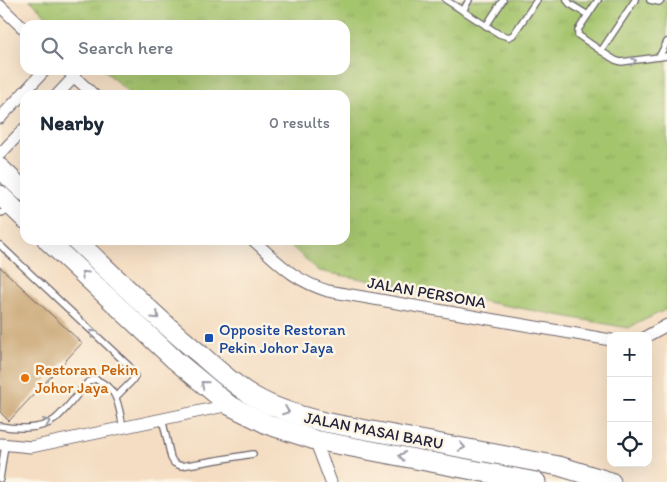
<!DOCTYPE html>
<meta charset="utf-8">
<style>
:root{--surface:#fff;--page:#f2f2f3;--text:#1f2937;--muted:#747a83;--line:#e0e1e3}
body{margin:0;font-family:Itim,sans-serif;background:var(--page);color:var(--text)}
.controls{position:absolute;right:15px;bottom:15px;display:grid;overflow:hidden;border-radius:10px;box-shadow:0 5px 20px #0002}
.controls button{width:45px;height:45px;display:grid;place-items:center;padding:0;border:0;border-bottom:1px solid var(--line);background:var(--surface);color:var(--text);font:25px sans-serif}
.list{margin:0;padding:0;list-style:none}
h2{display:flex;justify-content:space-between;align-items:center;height:65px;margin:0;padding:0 20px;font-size:21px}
h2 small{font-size:16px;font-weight:400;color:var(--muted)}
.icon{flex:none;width:28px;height:28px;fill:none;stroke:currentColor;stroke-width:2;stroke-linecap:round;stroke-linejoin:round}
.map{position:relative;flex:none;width:667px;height:482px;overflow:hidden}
.search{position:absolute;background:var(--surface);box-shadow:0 5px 20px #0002;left:20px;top:20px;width:330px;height:55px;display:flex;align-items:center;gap:12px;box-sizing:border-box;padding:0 18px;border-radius:15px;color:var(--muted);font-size:19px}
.panel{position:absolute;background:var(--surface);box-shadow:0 5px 20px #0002;left:20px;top:90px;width:330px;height:155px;border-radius:15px}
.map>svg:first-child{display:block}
.grass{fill:url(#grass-tufts);stroke:#647454}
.building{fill:#c6a06d}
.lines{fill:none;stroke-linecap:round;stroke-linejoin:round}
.service-casing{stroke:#6c636a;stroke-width:8}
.minor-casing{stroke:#6c636a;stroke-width:13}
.primary-casing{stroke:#6c636a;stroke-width:21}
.service{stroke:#fff;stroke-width:5.5}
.minor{stroke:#fff;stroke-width:11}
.primary{stroke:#fff;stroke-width:19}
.oneway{stroke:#9c9ca7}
.transit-dot{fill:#1a4fb4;stroke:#fcf5e5;stroke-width:2}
.food-dot{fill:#e8710a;stroke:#fcf5e5;stroke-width:2}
.labels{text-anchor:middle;stroke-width:5;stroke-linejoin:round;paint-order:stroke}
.street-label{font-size:16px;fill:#22223b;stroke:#fcf5e5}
.transit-label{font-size:16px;fill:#164399;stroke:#fcf5e5;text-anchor:start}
.food-label{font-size:16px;fill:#c56008;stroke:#fcf5e5;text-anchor:start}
</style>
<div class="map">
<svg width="667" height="482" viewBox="0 0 667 482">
<defs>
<pattern id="grass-tufts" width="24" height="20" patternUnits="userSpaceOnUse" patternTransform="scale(1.25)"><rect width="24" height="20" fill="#a5c56d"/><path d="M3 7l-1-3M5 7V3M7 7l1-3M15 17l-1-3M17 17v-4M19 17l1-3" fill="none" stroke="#8ea95f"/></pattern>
</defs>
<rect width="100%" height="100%" fill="#fcf5e5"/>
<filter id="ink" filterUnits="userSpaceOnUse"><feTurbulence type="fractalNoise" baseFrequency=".02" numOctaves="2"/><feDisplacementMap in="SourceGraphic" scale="10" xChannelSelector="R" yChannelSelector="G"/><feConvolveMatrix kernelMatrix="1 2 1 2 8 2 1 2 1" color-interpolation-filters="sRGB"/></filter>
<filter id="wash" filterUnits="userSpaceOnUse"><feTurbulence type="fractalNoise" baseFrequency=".0096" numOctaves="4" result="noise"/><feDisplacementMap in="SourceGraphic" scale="20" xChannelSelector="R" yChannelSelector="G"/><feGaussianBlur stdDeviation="1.12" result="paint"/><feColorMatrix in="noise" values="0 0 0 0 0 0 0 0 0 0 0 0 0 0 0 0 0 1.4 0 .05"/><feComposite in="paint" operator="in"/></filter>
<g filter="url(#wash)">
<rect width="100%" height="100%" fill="#f4ddc2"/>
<!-- grass -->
<polygon class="grass" points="30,0 667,0 667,309 628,328 318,271 285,240 345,240 345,95 131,95 104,70 345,70 345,25 56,25"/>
<g id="blocks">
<!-- building -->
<polygon class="building" points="0,267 82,343 9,421 0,412"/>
</g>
</g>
<g filter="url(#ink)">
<use href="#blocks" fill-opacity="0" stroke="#6c636a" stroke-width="1"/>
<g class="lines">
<!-- service casing -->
<g class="service-casing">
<g id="service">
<polyline points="446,0 499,34 509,37 513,35 537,0"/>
<polyline points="567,0 570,4 588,15 598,0"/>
<polyline points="650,0 659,2 661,0"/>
<polyline points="463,11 469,0"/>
<polyline points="588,15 578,30 578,35 601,51 635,0"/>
<polyline points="486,26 503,0"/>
<polyline points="601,51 615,60 621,62 667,56"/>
<polyline points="659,57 667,42"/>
<polyline points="0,213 11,211"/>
<polyline points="0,245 129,366 135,376 132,381 117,396"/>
<polyline points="162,418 171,458 174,463 181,466 253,454"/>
<path d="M0,426C15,429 41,430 54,420C65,412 78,393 88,382L95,379C119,389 118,405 123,427"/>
<polyline points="0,479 5,445"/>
</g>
</g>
<!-- minor casing -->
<g class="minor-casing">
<g id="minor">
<polyline points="0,6 25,30"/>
<polyline points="67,70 94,95"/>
<polyline points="57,95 74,77"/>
<polyline points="0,118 45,70"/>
<polyline points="0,154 25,128"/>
<path d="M253,240C280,264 293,280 328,291L611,340"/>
<polyline points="647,336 667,325"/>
<polyline points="315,440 331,482"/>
<polyline points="0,444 31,447 229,405"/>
</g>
</g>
<!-- primary casing -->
<g class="primary-casing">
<g id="primary">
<polyline points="0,168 25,192"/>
<polyline points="0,195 25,219"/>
<polyline points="47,240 175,360 229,405 269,425 315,440 536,482"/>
<path d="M76,240C117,279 158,320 202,356C218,370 234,385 253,396C275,409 299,416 324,422L559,466L611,482"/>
</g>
</g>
<!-- service -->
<use href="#service" class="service"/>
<!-- minor -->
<use href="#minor" class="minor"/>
<!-- primary -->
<use href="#primary" class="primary"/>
</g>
<!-- one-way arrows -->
<defs><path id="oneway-chevron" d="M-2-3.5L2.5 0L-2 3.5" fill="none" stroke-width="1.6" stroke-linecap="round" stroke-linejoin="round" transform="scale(1.25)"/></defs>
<g class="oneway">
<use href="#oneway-chevron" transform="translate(633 61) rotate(-7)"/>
<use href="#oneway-chevron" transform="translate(84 274) rotate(-136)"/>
<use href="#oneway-chevron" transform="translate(156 316) rotate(43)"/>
<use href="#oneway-chevron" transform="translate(93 333) rotate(-137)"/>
<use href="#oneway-chevron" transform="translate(204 384) rotate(-141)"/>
<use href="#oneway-chevron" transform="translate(286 411) rotate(21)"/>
<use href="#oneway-chevron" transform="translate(47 422) rotate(-23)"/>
<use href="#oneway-chevron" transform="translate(462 447) rotate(11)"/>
<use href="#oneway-chevron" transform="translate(402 456) rotate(-170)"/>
</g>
</g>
<!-- markers -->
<rect class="transit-dot" x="204" y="333" width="10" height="10" rx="2.5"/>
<circle class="food-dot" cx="25" cy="378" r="5"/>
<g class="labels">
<!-- street labels -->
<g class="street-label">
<text transform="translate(427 292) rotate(10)" y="6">JALAN PERSONA</text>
<text transform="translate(374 430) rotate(11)" y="6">JALAN MASAI BARU</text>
</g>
<!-- transit labels -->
<g class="transit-label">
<text x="219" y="335">Opposite Restoran<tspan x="219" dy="18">Pekin Johor Jaya</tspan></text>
</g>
<!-- food labels -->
<g class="food-label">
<text x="35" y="375">Restoran Pekin<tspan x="35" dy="18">Johor Jaya</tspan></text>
</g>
</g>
</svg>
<div class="controls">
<button>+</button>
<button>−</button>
<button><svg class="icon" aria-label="locate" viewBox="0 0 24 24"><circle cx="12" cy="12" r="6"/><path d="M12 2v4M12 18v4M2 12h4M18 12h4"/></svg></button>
</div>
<div class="search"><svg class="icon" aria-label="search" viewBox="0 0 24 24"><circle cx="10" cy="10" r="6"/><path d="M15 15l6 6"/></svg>Search here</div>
<section class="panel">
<h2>Nearby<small>0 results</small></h2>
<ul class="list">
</ul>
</section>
</div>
